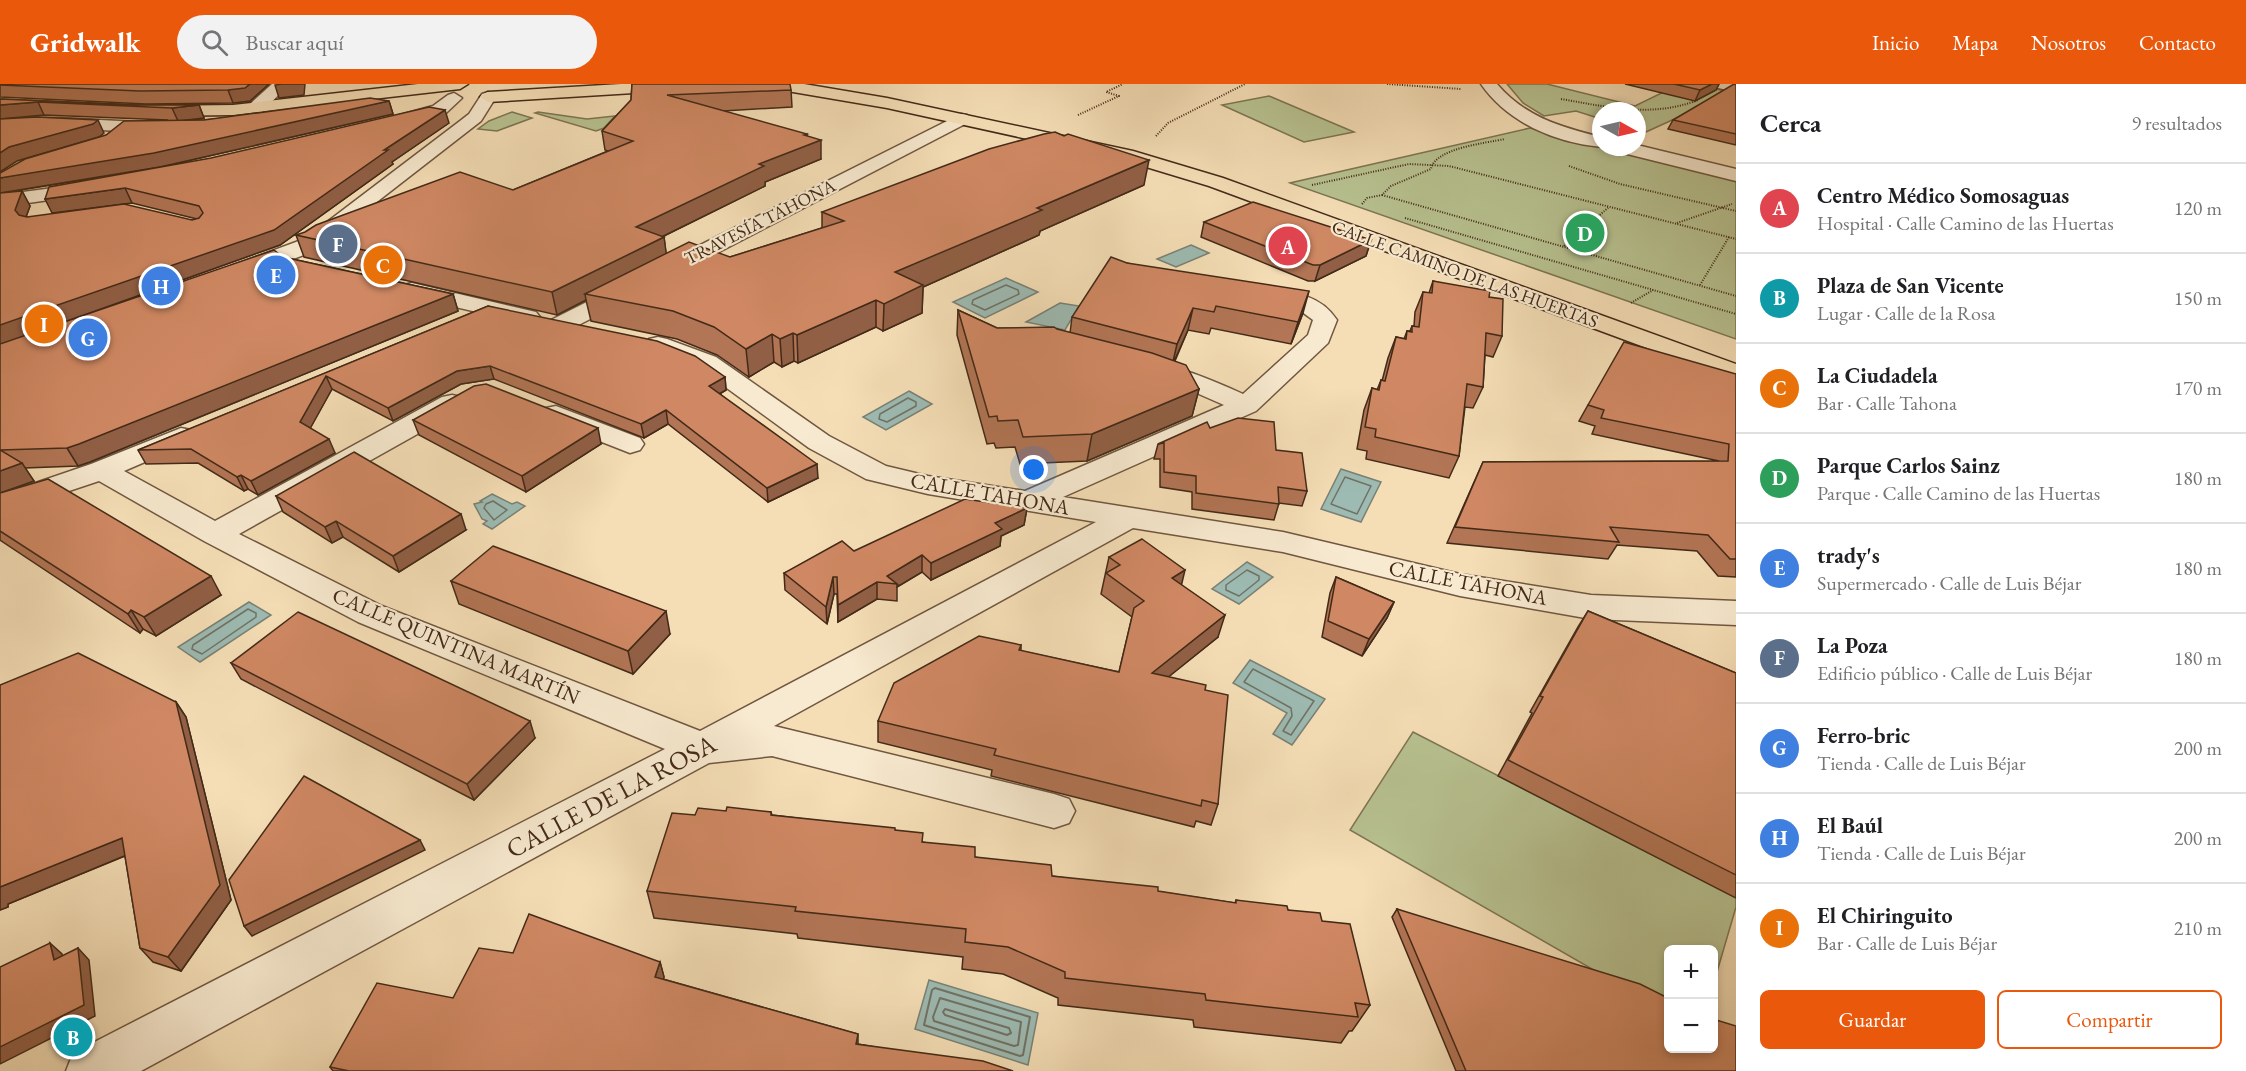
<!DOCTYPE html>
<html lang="es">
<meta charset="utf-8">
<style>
:root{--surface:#fff;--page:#f2f2f2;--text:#202124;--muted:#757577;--line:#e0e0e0;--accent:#ea580c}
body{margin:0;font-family:"EB Garamond",serif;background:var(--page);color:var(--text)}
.controls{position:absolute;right:18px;bottom:18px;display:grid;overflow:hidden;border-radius:9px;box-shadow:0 3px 9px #0003}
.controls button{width:54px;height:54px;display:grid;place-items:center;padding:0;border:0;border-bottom:2px solid var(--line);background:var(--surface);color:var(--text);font:30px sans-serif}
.compass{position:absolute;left:1592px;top:18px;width:54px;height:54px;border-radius:50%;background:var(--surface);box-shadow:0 3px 9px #0003;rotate:98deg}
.you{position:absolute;left:1034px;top:386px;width:21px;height:21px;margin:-15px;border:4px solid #fff;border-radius:50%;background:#1a73e8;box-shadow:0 0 0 9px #1a73e833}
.badge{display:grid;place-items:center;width:39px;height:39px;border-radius:50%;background:var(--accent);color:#fff;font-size:20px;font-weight:700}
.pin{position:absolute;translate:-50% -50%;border:3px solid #fff;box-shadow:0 2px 6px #0006}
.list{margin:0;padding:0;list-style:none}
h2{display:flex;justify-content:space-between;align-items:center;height:78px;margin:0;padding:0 24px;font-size:26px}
h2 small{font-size:20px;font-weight:400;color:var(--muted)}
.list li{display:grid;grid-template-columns:39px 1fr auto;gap:18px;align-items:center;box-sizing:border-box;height:90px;padding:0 24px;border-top:2px solid var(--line)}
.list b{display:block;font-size:22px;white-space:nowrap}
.list p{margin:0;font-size:20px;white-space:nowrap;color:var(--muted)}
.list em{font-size:20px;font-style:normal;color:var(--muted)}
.actions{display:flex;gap:12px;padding:18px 24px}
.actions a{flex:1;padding:14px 0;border:2px solid var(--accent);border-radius:9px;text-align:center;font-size:21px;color:var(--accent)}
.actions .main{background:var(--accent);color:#fff}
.icon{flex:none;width:33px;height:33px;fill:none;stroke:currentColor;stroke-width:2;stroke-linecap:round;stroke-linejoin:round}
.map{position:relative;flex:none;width:1736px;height:987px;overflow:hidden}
header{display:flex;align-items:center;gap:36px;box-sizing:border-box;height:84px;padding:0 30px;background:var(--accent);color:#fff}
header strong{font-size:28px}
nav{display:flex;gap:33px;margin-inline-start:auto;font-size:21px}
.search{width:420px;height:54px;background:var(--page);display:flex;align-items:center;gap:15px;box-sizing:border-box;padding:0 21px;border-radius:33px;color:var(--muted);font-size:22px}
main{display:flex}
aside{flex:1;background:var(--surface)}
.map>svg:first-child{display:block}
.green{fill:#b8c291;stroke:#7e7654;stroke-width:1.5}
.water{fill:#9dbbb3;stroke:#798175;stroke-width:1.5}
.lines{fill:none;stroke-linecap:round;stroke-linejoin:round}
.shore-far1{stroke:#707266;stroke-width:1.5}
.shore{stroke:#707266;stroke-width:2}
.minor-casing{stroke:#705740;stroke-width:3}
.major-casing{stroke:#432a18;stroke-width:3}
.path{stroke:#432a18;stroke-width:2;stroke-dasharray:1 1.5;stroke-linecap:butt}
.minor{fill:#f8ead0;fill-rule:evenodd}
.major{fill:#f5deb6;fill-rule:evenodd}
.wall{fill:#b27555;stroke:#432a18;stroke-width:1.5;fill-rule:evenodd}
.shaded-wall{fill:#915f45;stroke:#432a18;stroke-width:1.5}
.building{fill:#cf8863;stroke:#432a18;stroke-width:1.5}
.labels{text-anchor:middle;stroke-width:4.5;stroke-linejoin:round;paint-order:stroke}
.far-street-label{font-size:18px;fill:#432a18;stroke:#f8ead0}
.street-label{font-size:21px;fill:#432a18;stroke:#f8ead0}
.near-street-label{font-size:26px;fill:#432a18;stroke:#f8ead0}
</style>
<header>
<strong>Gridwalk</strong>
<div class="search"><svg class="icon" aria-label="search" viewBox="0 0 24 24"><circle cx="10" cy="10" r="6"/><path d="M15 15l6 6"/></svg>Buscar aquí</div>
<nav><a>Inicio</a><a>Mapa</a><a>Nosotros</a><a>Contacto</a></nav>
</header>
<main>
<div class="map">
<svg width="1736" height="987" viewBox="0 0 1736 987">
<rect width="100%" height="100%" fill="#f5deb6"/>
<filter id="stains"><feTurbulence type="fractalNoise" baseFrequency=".00333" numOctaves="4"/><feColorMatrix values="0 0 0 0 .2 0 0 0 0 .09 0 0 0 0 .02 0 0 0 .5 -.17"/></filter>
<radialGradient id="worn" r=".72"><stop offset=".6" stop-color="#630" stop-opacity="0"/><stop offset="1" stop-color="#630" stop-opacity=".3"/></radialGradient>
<!-- green -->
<g class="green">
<polygon points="1507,0 1547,0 1635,22 1680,0 1698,0 1732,9 1637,52 1637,27 1601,27 1601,35 1576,27 1544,32 1523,19"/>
<polygon points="1269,12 1354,48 1304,58 1222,21"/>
<polygon points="512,28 532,34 497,47 478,45 489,37"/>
<polygon points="538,28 587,35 615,32 604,44 596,47 535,29"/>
<polygon points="1530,44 1736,96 1736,255 1290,99"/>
<polygon points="1413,648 1736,814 1736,823 1714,898 1714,866 1668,866 1668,926 1632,908 1350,746"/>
</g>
<!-- water -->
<g class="water">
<polygon points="1191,161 1209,169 1176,183 1157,175"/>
<polygon points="1006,194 1038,208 985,234 953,218"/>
<polygon points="1060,219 1079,222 1065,246 1026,238"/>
<polygon points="909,307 932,320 886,346 863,333"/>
<polygon points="1341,385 1381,398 1361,438 1321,425"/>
<polygon points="492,410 512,420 517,418 525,422 492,445 483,440 487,437 482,435 474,420 482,418 480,417"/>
<polygon points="1247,478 1273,493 1239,520 1212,505"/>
<polygon points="249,518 271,531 200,578 178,563"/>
<polygon points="1250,576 1325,615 1292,661 1273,650 1287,629 1233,599"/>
<polygon points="929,896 1038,929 1028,981 915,945"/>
</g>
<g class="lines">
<!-- shore-far1 -->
<g class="shore-far1">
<polygon points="1006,201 1018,206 1019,210 985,226 972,220 973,216"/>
<polygon points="908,314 916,318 916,322 887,338 879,335 880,330"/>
<polygon points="1345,393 1371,402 1357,430 1331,420"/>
<polygon points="493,417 507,426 494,436 484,424 486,420"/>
<polygon points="1247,486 1259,492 1259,496 1239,512 1226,506 1226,501"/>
<polygon points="248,525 256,529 256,533 202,570 192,565 193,561"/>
<polygon points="1253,585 1314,617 1291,651 1283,647 1292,632 1291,624 1244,598"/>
</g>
<!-- shore -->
<g class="shore">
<polygon points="935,904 1030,933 1023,971 1020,972 924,941 932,906"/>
<polygon points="940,914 1021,938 1018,961 1014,962 934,937 933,933"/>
<polygon points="945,925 1009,944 1011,949 1007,951 945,931 943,928"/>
</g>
<!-- minor casing -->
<g class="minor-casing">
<g id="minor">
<polygon points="272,0 289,0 262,28 250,28 248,24 250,20"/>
<path d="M1481,0H1497C1525,33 1561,43 1601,53L1602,63C1556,59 1508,39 1481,0Z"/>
<polygon points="1712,0 1736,0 1736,8 1714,3"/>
<polygon points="488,8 496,13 481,37 324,159 312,168 247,192 239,194 231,192 228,187 231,182 296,158 310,151 460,37 469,30 482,10"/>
<polygon points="454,9 462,14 445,30 399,42 393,41 390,37 393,33 433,22 448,11"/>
<polygon points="961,30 967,31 970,35 967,39 569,246 560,248 551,246 548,241 551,236"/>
<polygon points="20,34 60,34 160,39 166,40 169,44 166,48 160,49 60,44 0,47 0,37"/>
<polygon points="1637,61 1736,85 1736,97 1615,67 1612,63"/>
<polygon points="91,99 98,101 101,105 98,109 0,123 0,111"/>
<polygon points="412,199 536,228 540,233 536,238 528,240 404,211 401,206 404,201"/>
<path d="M1261,206C1292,209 1318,208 1337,236L1328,259L1256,327L1063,413L1283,448L1460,490L1591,511L1736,517V541L1591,535L1460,512L1283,468L1133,444L774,642L1054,710L1069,715L1075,727L1069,739L1054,744L772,672L709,679L141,987H66L73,969L665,665L358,538L204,457L99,397L0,430V411L91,380L181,344L191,346L195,352L191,358L124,387L215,437L442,313L452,311L462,313L465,319L462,325L239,450L382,522L700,647L1096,438L928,410L866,395L809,364L698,283L649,265L646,260L649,255L658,253L667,255L716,273L829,352L886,382L928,392L1025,407L1224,321L1192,307L1143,291L1139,286L1143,281C1166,275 1220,300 1243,310L1308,251L1313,236L1298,225L1253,218L1249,213L1253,208Z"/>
<polygon points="556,322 640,354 644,360 640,366 630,369 546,336 542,330 546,324"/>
</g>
</g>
<!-- major casing -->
<g class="major-casing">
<g id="major">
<polygon points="418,0 468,0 460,5 233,31 158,32 150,27 158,22 233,21"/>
<polygon points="621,0 707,0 699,5 488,18 480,13 488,8"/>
<polygon points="729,0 804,0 887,14 1133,67 1223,94 1736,280 1736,297 1209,102 1123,76 887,24 793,8 737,5"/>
</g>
</g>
<!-- path -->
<g class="path">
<polyline points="1387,0 1461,5"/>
<path d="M1561,15C1608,23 1652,34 1698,16"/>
<polyline points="1078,31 1119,12 1106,8 1123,0"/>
<polyline points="1156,52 1168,39 1245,0"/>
<polyline points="1569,82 1620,100 1736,127"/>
<polyline points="1312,101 1409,80 1449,82 1736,155"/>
<polyline points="1382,111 1736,212"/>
<path d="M1362,120L1367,114L1382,111L1391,102L1431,85C1435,64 1486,59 1505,55"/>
<polyline points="1405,134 1736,230"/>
<polyline points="1677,139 1732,120"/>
<polyline points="1564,162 1609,123"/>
<polyline points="1700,201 1729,153"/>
<polyline points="1631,219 1653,206"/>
</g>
<!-- minor -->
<use href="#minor" class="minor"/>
<!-- major -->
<use href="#major" class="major"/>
</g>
<!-- wall -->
<g class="wall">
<polygon points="0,0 269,0 250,17 233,19 146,20 0,13"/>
<polygon points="632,0 791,6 792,23 723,27 807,52 821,75 765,98 765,102 662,153 664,153 666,170 730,173 822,144 822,128 1144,101 1040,147 1039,151 923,203 922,229 883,247 876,243 798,279 794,277 782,283 774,278 749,293 717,271 677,255 591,237 586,216 557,231 304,173 296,151 513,106 608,67 605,66 602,47 631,16"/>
<polygon points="1625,0 1719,0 1716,6 1695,17"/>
<polygon points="1736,1 1736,61 1668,45 1673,36"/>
<path d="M0,15L140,21H199L204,34L183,36H204L389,17L393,30L161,83L449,39L392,78L393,80L280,161L51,243L283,173L453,210L458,227L90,378L78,382L25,384L34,397L0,409V94L168,36L44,31L0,35ZM157,84L52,129L132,119L197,135L192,136L26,133L30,122L22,107L2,109Z"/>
<polygon points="1204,138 1371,156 1366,172 1315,197 1308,197 1201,153"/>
<polygon points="1127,179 1303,229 1291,260 1211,244 1209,250 1188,246 1175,277 1199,305 1192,332 1087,377 1020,380 1015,363 996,364 994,359 987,360 957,251 958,226 997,244 1057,245 1070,249 1072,233"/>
<polygon points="1433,197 1489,213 1502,252 1493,273 1485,271 1483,303 1473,324 1465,323 1459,372 1449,394 1366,375 1367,367 1357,365 1364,326 1372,304 1377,306 1381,296 1382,297 1388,274 1396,253 1404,255 1407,247 1410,247 1412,242 1414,242 1415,228 1423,208 1429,209"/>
<polygon points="488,222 725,293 726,306 720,310 818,394 768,418 668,340 644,354 494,295 461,300 393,337 332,305 310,344 335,369 258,411 248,405 244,407 198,379 146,380 138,366"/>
<polygon points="1736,290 1736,493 1718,492 1697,467 1617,461 1608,475 1447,459 1483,378 1719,377 1592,350 1595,342 1579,337 1588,321"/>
<polygon points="413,336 601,360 526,408 419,351"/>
<polygon points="1210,344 1276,366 1307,407 1302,422 1279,419 1274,436 1192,425 1192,408 1160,403 1160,375 1154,375 1158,360"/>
<polygon points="0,409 221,511 156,552 143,545 140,549 0,456"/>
<polygon points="276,412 466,446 399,488 343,453 332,459 283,428"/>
<polygon points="1027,424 1024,441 1001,452 1000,462 931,496 922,488 897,503 897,517 877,515 838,538 837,510 834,510 827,540 785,506 784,489 854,467"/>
<polygon points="1109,473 1181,501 1218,553 1168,593 1205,606 1218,720 1211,741 1196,737 1194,743 991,692 992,686 878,658 878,637 1021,561 1021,567 1119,588 1132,533 1101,510"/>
<polygon points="1336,493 1394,518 1387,534 1362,572 1322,553 1330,509"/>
<polygon points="451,497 670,550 633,590 459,520"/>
<polygon points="1588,527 1736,589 1736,814 1498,692 1532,629 1530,628 1578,543"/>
<polygon points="231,579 535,654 474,716 241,595"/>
<polygon points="0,601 176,618 186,633 231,816 181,887 153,878 140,864 125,772 8,820 8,823 0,826"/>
<polygon points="726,727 771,728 772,731 895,746 923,758 975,773 1052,792 1235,819 1236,816 1288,826 1322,837 1370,921 1352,947 1349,947 1341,959 1194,943 1193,936 1058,921 1058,914 1003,890 962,885 963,873 798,854 797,850 654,834 647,807 695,731"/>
<polygon points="1397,825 1668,964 1736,987 1456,987 1392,833"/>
<polygon points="513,869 660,878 664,893 663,895 858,950 858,960 1013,987 333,987 330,983 453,914"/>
</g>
<!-- shaded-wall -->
<g class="shaded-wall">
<polygon points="250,0 269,0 250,17 233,19 228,6"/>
<polygon points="282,0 305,0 304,11 279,14 275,1"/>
<polygon points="1712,0 1719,0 1716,6 1695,17 1700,6"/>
<polygon points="389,17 393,30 160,83 0,109 0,94"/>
<polygon points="38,18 44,31 0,35 0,21"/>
<polygon points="199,21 204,34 178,37 172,24"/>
<polygon points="445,26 449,39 392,78 393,80 280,161 0,261 0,241 384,66"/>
<polygon points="98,36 104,49 99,53 17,77 0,88 0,69 9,63"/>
<polygon points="807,50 807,61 821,56 821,75 765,98 765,102 639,164 636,143 759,80"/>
<polygon points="1149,76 1144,101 1040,147 1039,151 923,203 922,229 883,247 884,220 895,188 1037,124"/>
<polygon points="125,104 132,119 52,129 45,115"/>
<polygon points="22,107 30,122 23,141 15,126"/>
<polygon points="664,153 667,175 585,210 586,216 557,231 552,208"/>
<polygon points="1371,156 1366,172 1315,197 1320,181"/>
<polygon points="1309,207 1303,229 1291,260 1298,238"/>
<polygon points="453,210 458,227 90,378 78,382 67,364"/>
<polygon points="876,216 876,243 798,279 797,251"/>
<polygon points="1193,224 1188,246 1172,282 1177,260"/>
<polygon points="793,249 794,277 782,283 780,255"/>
<polygon points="772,250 774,278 749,293 746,265"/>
<polygon points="490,282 494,295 461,300 393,337 388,324 457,287"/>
<polygon points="326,292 332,305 306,352 300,338"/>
<polygon points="725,293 726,306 710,315 709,302"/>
<polygon points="1199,305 1192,332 1087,377 1092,350"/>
<polygon points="666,326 668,340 644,354 641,340"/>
<polygon points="598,344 601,360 526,408 522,392"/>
<polygon points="329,355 335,369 258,411 251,397"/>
<polygon points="22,379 34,397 0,409 0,387"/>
<polygon points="817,380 818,394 768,418 767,404"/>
<polygon points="241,391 248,405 244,407 237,393"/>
<polygon points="1027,424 1024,441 1001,452 1000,462 931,496 931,479 995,439"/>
<polygon points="461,430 466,446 399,488 393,472"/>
<polygon points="336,437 343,453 332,459 325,443"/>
<polygon points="922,471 922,488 897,503 897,500 887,492"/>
<polygon points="1185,486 1180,507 1172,494"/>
<polygon points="211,492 221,511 156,552 144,533"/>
<polygon points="833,493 834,510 827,540 826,523"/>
<polygon points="877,498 877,515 838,538 838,521"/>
<polygon points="1394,518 1387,534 1362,572 1369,555"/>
<polygon points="131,526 143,545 140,549 128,530"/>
<polygon points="666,527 670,550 633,590 628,567"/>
<polygon points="1225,531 1218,553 1146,611 1152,589"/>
<polygon points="176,618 186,633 231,816 181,887 168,873"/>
<polygon points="530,637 535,654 474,716 467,700"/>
<polygon points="122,754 134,768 8,820 8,823 0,826 0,803"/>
<polygon points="420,756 425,766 252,852 244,842"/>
<polygon points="50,859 62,870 65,887 54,876"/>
<polygon points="78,864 89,876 95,932 0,980 0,963"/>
<polygon points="660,878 664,893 660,908 655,893"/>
</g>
<!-- building -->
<g class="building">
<polygon points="0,0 250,0 245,4 228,6 140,7 0,1"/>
<polygon points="632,0 790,0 791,6 667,11 807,50 804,51 821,56 759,80 764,82 636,143 664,153 552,208 296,151 305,148 316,141 460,88 513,106 633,57 602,47 631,16"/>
<polygon points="1674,0 1712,0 1700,6"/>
<polygon points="1734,0 1736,1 1736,50 1673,36"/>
<polygon points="370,14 389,17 154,69 0,94 0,89 25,75 106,51 124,37 204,36"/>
<polygon points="0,15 140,21 199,21 172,24 38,18 0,21"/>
<polygon points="429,23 445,26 384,66 388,66 274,146 0,241 0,109 22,107 15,126 19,131 27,133 124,120 192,136 199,134 203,129 199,122 125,104 45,115 49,103 211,74"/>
<polygon points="37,33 98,36 93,40 9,63 0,69 0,35"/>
<polygon points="1055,48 1064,52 1068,50 1149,76 1037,124 1042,126 895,188 923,201 884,220 876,216 797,251 793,249 780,255 772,250 746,265 714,243 673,227 585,210 689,158 730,173 844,137 822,128 989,65 1044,50"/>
<polygon points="1253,118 1371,156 1320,181 1313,181 1204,138"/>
<polygon points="274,166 283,173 453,210 79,360 67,364 0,366 22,379 0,387 0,260"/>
<polygon points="1111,173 1127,179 1309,207 1298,238 1216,222 1214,228 1193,224 1177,260 1072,233"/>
<polygon points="1433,197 1490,207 1489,213 1503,215 1502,252 1486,249 1483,303 1467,300 1459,372 1375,353 1376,345 1365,343 1372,304 1379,306 1381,296 1385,297 1396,253 1406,255 1407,247 1412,248 1412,242 1419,243 1423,208 1432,209"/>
<polygon points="488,222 657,257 695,272 725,293 709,302 817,380 767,404 666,326 641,340 490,282 457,287 388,324 326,292 300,338 329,355 251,397 241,391 237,393 191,365 138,366"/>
<polygon points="958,226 997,244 1054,243 1057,245 1152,269 1186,281 1199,305 1092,350 1023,353 1018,336 998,337 997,332 989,333"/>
<polygon points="1624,258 1736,290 1736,475 1730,475 1708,451 1610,443 1619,458 1455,443 1483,378 1728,377 1729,360 1601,334 1604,326 1588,321"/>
<polygon points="486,300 598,344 522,392 413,336 474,302"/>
<polygon points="1238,334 1274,338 1276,366 1302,369 1307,407 1278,403 1279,420 1196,409 1196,392 1164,388 1164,359 1158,360 1207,338 1210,344"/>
<polygon points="354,368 461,430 393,472 336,437 325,443 276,412"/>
<polygon points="48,395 211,492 144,533 131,526 128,530 0,447 0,409"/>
<polygon points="965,415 1027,424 995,439 1002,445 931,479 922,471 887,492 897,500 877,498 838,521 837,493 833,493 826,523 784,489 842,457 854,467"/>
<polygon points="1142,455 1185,486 1172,494 1225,531 1152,589 1206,601 1205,606 1228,611 1218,720 1202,716 1201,722 994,671 996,665 878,637 894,599 979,552 1021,561 1019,566 1119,588 1134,524 1144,517 1106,489 1120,481 1109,473"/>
<polygon points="493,462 666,527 628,567 451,497"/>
<polygon points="1336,493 1394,518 1369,555 1328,537"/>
<polygon points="1588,527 1736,589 1736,791 1508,676 1543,613 1540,612"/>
<polygon points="298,528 530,637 467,700 231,579"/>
<polygon points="78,569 176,618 220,801 168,873 140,864 122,754 0,803 0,601"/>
<polygon points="304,692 420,756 244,842 229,796"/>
<polygon points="727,723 771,728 771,731 895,744 895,746 923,749 922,758 975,763 975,773 1051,781 1052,792 1158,803 1158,807 1236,819 1236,816 1287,822 1288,826 1320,829 1322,837 1350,840 1370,921 1355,919 1358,933 1206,916 1205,910 1065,894 1065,888 1008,863 965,858 966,845 795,827 796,823 647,807 672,729 695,731 698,724 726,727"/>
<polygon points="1397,825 1640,900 1668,914 1668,964 1713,964 1713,935 1736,942 1736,987 1466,987"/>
<polygon points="529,830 660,878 655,893 858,950 856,960 983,977 1013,987 349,987 330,983 377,899 453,914 479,864 513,869"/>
<polygon points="50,859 54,876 78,864 84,921 0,963 0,883"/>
</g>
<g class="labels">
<!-- far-street labels -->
<g class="far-street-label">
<text transform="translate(760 138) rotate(-27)" y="6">TRAVESÍA TAHONA</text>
<text transform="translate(1465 190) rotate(20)" y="6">CALLE CAMINO DE LAS HUERTAS</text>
</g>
<!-- street labels -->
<g class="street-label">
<text transform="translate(990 410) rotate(10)" y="7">CALLE TAHONA</text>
<text transform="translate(1468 499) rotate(11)" y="7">CALLE TAHONA</text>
<text transform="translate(456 562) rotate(23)" y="7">CALLE QUINTINA MARTÍN</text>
</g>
<!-- near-street labels -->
<g class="near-street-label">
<text transform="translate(611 712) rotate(-28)" y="9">CALLE DE LA ROSA</text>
</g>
</g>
<rect width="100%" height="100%" filter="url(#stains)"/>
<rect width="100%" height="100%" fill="url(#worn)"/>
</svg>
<div class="controls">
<button>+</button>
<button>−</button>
</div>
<svg class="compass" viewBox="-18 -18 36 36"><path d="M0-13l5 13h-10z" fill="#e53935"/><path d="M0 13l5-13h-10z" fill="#757577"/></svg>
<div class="you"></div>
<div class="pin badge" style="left:1288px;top:162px;background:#e0444e">A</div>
<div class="pin badge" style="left:73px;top:953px;background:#0f9aa8">B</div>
<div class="pin badge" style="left:383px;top:181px;background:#e8710a">C</div>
<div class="pin badge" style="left:1585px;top:149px;background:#2e9e5b">D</div>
<div class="pin badge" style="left:276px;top:191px;background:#3f7fe0">E</div>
<div class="pin badge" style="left:338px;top:160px;background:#5c6f8a">F</div>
<div class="pin badge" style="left:88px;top:254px;background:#3f7fe0">G</div>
<div class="pin badge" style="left:161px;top:202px;background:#3f7fe0">H</div>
<div class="pin badge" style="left:44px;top:240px;background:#e8710a">I</div>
</div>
<aside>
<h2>Cerca<small>9 resultados</small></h2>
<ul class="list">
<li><span class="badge" style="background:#e0444e">A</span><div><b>Centro Médico Somosaguas</b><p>Hospital · Calle Camino de las Huertas</p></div><em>120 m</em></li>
<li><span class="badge" style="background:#0f9aa8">B</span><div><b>Plaza de San Vicente</b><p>Lugar · Calle de la Rosa</p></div><em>150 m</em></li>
<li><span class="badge" style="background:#e8710a">C</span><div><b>La Ciudadela</b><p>Bar · Calle Tahona</p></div><em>170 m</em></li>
<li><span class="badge" style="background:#2e9e5b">D</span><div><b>Parque Carlos Sainz</b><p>Parque · Calle Camino de las Huertas</p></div><em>180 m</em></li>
<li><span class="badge" style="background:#3f7fe0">E</span><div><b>trady's</b><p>Supermercado · Calle de Luis Béjar</p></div><em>180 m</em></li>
<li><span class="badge" style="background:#5c6f8a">F</span><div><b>La Poza</b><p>Edificio público · Calle de Luis Béjar</p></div><em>180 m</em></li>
<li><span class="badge" style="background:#3f7fe0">G</span><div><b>Ferro-bric</b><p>Tienda · Calle de Luis Béjar</p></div><em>200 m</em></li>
<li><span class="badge" style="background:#3f7fe0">H</span><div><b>El Baúl</b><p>Tienda · Calle de Luis Béjar</p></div><em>200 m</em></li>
<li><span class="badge" style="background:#e8710a">I</span><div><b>El Chiringuito</b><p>Bar · Calle de Luis Béjar</p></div><em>210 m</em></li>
</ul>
<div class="actions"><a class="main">Guardar</a><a>Compartir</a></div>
</aside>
</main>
